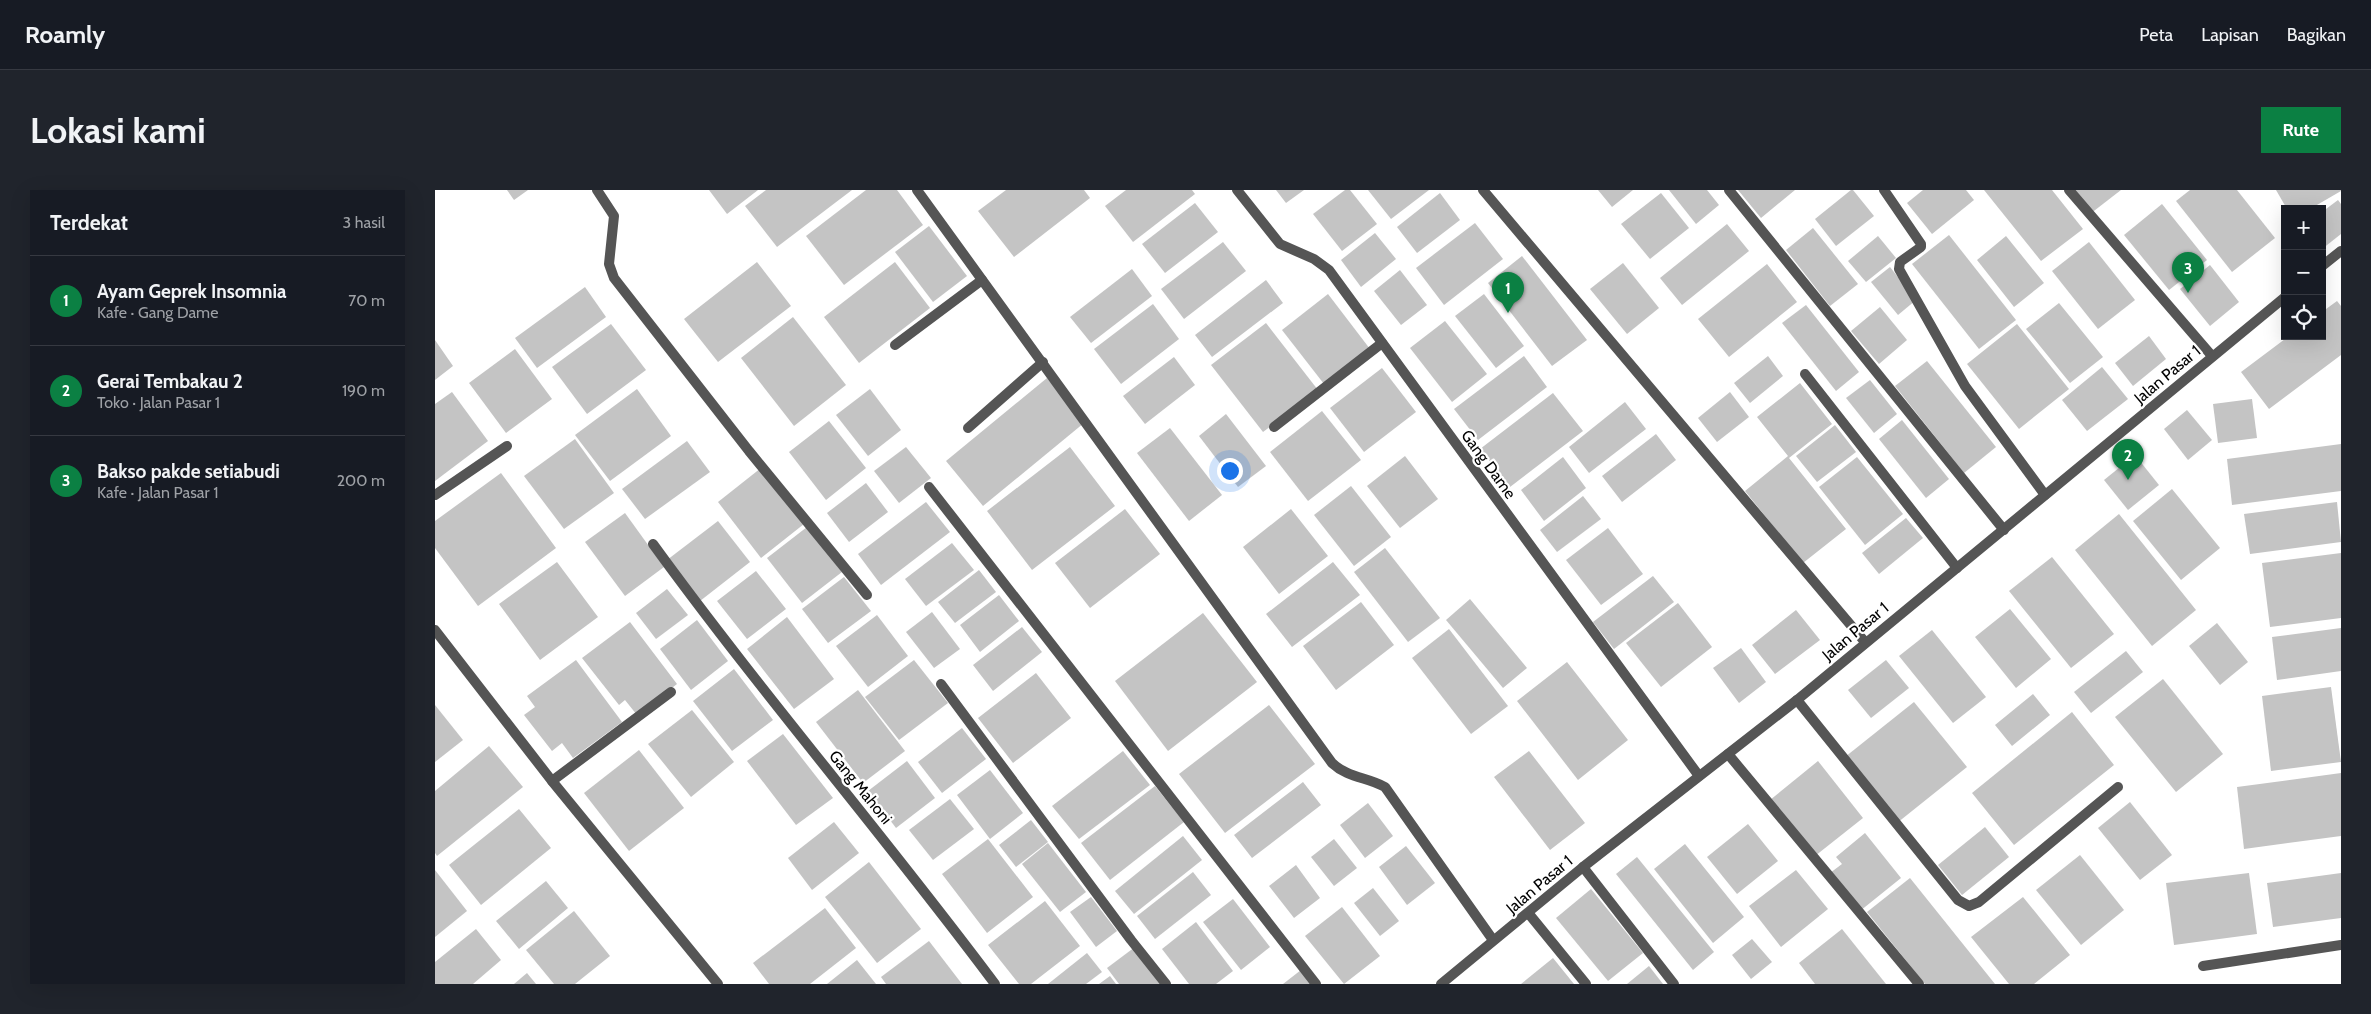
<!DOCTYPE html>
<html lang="id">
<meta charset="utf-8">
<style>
:root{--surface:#171b24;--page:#20242c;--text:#f1f3f6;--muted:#9ea1a6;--line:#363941;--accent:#0b8043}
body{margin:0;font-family:Cabin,sans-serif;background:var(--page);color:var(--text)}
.controls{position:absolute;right:15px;top:15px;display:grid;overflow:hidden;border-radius:0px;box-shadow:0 5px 20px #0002}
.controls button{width:45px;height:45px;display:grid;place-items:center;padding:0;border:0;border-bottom:1px solid var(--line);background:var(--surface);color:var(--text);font:25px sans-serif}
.you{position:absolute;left:794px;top:280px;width:18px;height:18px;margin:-12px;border:4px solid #fff;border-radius:50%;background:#1a73e8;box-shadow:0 0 0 8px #1a73e833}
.badge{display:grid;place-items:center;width:32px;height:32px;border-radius:50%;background:var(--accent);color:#fff;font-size:16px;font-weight:700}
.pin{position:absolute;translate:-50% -41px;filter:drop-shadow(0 1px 2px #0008)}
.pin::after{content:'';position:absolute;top:26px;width:18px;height:15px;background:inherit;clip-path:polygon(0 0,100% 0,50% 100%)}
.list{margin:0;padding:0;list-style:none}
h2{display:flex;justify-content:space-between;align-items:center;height:65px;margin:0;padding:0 20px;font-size:21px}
h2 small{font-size:16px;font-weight:400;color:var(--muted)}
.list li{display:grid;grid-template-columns:32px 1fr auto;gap:15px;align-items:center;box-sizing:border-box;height:90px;padding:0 20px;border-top:1px solid var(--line)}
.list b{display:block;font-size:19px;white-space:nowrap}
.list p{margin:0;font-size:16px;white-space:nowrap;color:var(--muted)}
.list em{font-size:16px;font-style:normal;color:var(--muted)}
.icon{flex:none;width:28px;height:28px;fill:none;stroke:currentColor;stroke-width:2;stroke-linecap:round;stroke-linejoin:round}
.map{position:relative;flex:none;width:1906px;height:794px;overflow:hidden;border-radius:0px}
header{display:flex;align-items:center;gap:30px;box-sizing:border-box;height:70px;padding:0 25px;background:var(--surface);border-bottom:1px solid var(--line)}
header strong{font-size:24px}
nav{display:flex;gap:28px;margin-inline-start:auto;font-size:18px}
.intro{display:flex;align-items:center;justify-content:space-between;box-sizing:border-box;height:120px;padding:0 30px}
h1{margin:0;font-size:35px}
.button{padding:12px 22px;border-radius:0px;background:var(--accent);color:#fff;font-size:18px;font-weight:700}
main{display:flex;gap:30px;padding:0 30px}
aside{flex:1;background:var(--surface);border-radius:0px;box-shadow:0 5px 20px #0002}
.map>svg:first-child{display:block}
.building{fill:#c4c4c4}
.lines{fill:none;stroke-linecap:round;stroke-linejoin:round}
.minor{stroke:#555;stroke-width:10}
.labels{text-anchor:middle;stroke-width:4.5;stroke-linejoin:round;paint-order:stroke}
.street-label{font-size:16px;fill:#000;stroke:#fff}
</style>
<header>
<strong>Roamly</strong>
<nav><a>Peta</a><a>Lapisan</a><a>Bagikan</a></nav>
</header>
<div class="intro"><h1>Lokasi kami</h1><a class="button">Rute</a></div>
<main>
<aside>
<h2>Terdekat<small>3 hasil</small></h2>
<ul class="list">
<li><span class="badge">1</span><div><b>Ayam Geprek Insomnia</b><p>Kafe · Gang Dame</p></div><em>70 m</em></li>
<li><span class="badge">2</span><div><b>Gerai Tembakau 2</b><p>Toko · Jalan Pasar 1</p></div><em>190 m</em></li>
<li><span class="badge">3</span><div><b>Bakso pakde setiabudi</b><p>Kafe · Jalan Pasar 1</p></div><em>200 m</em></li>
</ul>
</aside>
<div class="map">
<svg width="1906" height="794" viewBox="0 0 1906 794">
<rect width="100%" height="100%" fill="#fff"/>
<!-- building -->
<g class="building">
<polygon points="72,0 93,0 79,10"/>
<polygon points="274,0 323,0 292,24"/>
<polygon points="331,0 417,0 342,57 310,16"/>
<polygon points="431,0 462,0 488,35 409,95 371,46"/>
<polygon points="571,0 649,0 655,8 579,67 543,21"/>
<polygon points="691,0 757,0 760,4 698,52 670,16"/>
<polygon points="841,0 869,0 851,13"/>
<polygon points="910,0 915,0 942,34 907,61 878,24"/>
<polygon points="933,0 994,0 956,29"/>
<polygon points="1163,0 1198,0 1177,17"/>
<polygon points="1234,0 1272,0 1284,15 1261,34"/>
<polygon points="1303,0 1360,0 1326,28"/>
<polygon points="1416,0 1418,0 1439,26 1401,56 1380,29"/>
<polygon points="1488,0 1531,0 1539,10 1497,44 1472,13"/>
<polygon points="1549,0 1617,0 1648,39 1606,71"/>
<polygon points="1636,0 1686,0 1655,24"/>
<polygon points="1755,0 1802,0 1840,48 1797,82 1741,11"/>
<polygon points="1841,0 1906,0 1906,1 1875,19 1852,19"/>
<polygon points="1005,3 1025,30 982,63 962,37"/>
<polygon points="1226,3 1254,38 1215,69 1186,34"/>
<polygon points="1903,10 1906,14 1906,44 1887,59 1887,22"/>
<polygon points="760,13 783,42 730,83 707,54"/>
<polygon points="1727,14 1772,70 1734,100 1689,45"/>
<polygon points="1040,33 1068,69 1009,115 981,78"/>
<polygon points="1292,34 1314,61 1247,115 1225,88"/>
<polygon points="494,36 532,86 498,112 460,62"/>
<polygon points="1378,38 1423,94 1395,116 1351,60"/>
<polygon points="940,43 961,69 926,97 906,70"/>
<polygon points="1514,45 1581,130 1544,159 1477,74"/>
<polygon points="1443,46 1461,68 1431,92 1413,71"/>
<polygon points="1571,46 1609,93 1579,117 1542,70"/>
<polygon points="788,52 811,81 749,129 726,99"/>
<polygon points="1654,52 1700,110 1663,139 1617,81"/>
<polygon points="1087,66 1152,150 1117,176 1053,93"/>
<polygon points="322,72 356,116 283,172 249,129"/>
<polygon points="460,72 495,118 424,173 389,127"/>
<polygon points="1188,73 1224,118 1192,144 1155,99"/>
<polygon points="1332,74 1362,112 1294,167 1263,129"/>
<polygon points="1775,75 1804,112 1775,136 1745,99"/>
<polygon points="1455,77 1481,110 1463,125 1436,92"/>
<polygon points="697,79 717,106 656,153 635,127"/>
<polygon points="965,80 992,115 966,135 939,101"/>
<polygon points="831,90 848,113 777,167 760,145"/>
<polygon points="150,97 171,127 102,178 80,148"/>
<polygon points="893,104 935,159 889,194 847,140"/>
<polygon points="1049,104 1089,156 1061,178 1020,126"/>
<polygon points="1902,111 1906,116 1906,165 1834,219 1806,182 1854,146 1887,146 1887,122"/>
<polygon points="1624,113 1668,167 1635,193 1591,139"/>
<polygon points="718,114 744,149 686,194 659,159"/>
<polygon points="1371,115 1424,182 1401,201 1347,133"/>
<polygon points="1445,117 1472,150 1444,174 1416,141"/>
<polygon points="358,127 411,195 359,236 306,168"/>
<polygon points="1010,131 1052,184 1017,212 975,158"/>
<polygon points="831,133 883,200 828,242 776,175"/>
<polygon points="176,134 211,180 152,224 117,177"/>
<polygon points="1582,134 1634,199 1584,239 1532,174"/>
<polygon points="1714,146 1731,169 1698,196 1680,173"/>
<polygon points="0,150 18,176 0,190"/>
<polygon points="80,159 117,209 71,243 34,193"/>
<polygon points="1089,166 1112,197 1043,250 1019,219"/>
<polygon points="1333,166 1348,186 1315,213 1299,193"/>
<polygon points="739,167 760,195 710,234 688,206"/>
<polygon points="1492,171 1561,257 1529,283 1460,196"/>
<polygon points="1667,177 1693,209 1652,241 1627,210"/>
<polygon points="947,178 981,222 929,262 895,218"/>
<polygon points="612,188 649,233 548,316 511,271"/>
<polygon points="1435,190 1462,224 1439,243 1411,208"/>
<polygon points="1365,193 1397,234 1354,268 1411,339 1368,373 1310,301 1353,266 1322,227"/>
<polygon points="202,199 236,246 175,291 140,245"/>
<polygon points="435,199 466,240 433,266 401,225"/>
<polygon points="17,202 53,251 0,291 0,214"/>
<polygon points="1295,202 1314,227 1282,252 1263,228"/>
<polygon points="1118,203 1148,241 1075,297 1045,259"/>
<polygon points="1817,209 1822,248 1783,253 1778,214"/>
<polygon points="1190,212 1211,239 1154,283 1134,257"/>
<polygon points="1752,220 1777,250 1753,270 1729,239"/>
<polygon points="887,221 926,270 873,311 835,262"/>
<polygon points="791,224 831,276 803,297 764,246"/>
<polygon points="1467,230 1514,289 1491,308 1444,249"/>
<polygon points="394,231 431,278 391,310 354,262"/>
<polygon points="1400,235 1421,262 1382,292 1361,266"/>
<polygon points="735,238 787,305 754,331 702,263"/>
<polygon points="1221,244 1241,270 1187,312 1167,286"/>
<polygon points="140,249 179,303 129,339 89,286"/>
<polygon points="252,251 275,282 210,329 187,299"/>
<polygon points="1906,254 1906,301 1797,315 1792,269"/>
<polygon points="471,257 496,288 464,313 439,281"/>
<polygon points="635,257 680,316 597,380 552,321"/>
<polygon points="1700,265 1724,295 1693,320 1669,290"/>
<polygon points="970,266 1003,309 965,338 932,296"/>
<polygon points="1128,267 1151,298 1109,331 1086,300"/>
<polygon points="1422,267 1468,324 1430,355 1384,297"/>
<polygon points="326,278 369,334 326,368 283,312"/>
<polygon points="66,283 121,358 43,416 0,358 0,331"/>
<polygon points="431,293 453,322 414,352 392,323"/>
<polygon points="916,296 956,347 919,376 879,325"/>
<polygon points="1737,299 1785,358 1746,390 1698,331"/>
<polygon points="1148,306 1166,329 1122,362 1105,340"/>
<polygon points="491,312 515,342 446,395 423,364"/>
<polygon points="1902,312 1906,352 1815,364 1809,324"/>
<polygon points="690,319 725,364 655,418 620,373"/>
<polygon points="856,319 893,366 844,404 808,357"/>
<polygon points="190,323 229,377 190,406 150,352"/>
<polygon points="1684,324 1761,420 1717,456 1640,360"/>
<polygon points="1471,328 1488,348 1444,384 1427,363"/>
<polygon points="283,331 315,372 265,411 232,370"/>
<polygon points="372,337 407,382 367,413 332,368"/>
<polygon points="1173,338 1208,384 1166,415 1131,370"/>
<polygon points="517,353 539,380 491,416 470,389"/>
<polygon points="950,358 1005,428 973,452 919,382"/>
<polygon points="1906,363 1906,428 1835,437 1827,373"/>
<polygon points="1617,367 1679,444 1636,478 1574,401"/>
<polygon points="122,372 163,427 105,470 64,414"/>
<polygon points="898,372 925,405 857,457 831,424"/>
<polygon points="544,380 561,402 520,433 503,412"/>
<polygon points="321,381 351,419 312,449 282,411"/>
<polygon points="1218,386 1239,412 1179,459 1158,432"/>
<polygon points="409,387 436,421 393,453 367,419"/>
<polygon points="232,399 253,425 221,449 201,423"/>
<polygon points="564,405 584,431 545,462 525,435"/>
<polygon points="1035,409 1092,478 1068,498 1011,430"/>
<polygon points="926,412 959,455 901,500 868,456"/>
<polygon points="1243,413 1277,457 1226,497 1191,453"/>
<polygon points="1575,419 1616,469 1581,498 1540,447"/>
<polygon points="1361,420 1385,450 1340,484 1317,455"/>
<polygon points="497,422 525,459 499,478 471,442"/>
<polygon points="768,423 822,492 733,561 680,491"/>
<polygon points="442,425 473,466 433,497 401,456"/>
<polygon points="352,427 399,489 359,519 312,459"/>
<polygon points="262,430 293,471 256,500 225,459"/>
<polygon points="195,432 242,494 202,525 190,510 184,515 147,468"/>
<polygon points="1782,433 1813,472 1785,495 1754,456"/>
<polygon points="587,437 607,462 558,501 538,475"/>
<polygon points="1906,438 1906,481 1842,490 1837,447"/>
<polygon points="1014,439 1073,516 1036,544 977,468"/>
<polygon points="1497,440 1551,507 1518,533 1464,466"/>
<polygon points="1306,458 1331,492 1304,513 1278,478"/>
<polygon points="1691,461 1708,482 1656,523 1639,502"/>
<polygon points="141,470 187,532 138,568 127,553 117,561 89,525 100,517 92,506"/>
<polygon points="479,470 513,513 464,550 430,507"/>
<polygon points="1451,470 1474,498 1436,528 1413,500"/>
<polygon points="1132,472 1193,550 1143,590 1082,511"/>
<polygon points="299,479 338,530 297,561 258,511"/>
<polygon points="601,483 636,528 578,573 543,528"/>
<polygon points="1728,489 1788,564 1741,602 1680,527"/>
<polygon points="1896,497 1906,572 1836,581 1827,506"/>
<polygon points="423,500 470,561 428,593 381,532"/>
<polygon points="1598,504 1615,525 1577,556 1560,535"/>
<polygon points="1479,512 1532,577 1462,633 1410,567"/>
<polygon points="0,515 28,550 0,572"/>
<polygon points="834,515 880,574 790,643 744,584"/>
<polygon points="257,520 299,572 256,607 213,554"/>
<polygon points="1637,522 1679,575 1579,655 1537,603"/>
<polygon points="527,538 551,569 507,603 483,572"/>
<polygon points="348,544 398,608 361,635 312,571"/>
<polygon points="54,556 88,597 2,666 0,663 0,601"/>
<polygon points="204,560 249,618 194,661 149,603"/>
<polygon points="688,561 715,595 644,649 617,616"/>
<polygon points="1094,561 1150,633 1115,660 1059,587"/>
<polygon points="472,571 500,608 461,638 433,601"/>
<polygon points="1383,571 1428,628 1380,666 1335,610"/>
<polygon points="555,580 588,623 555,649 522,605"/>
<polygon points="1906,583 1906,646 1809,659 1802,597"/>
<polygon points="868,592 886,615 817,668 799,645"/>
<polygon points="720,596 749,632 675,690 646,653"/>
<polygon points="515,609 539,639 498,670 474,640"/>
<polygon points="1695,612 1737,665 1705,690 1663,638"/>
<polygon points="933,613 958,646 930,668 905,635"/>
<polygon points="84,619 116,658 46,715 14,675"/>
<polygon points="596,630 613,652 581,677 564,655"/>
<polygon points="399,632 424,663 377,700 353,668"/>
<polygon points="1313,634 1343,671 1302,704 1272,667"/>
<polygon points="1550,637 1574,667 1527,705 1503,675"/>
<polygon points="1430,643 1466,688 1425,721 1395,683 1407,674 1401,667"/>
<polygon points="748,646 767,670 699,724 680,701"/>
<polygon points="553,649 598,707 552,743 507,684"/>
<polygon points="899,649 922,678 899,696 876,667"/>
<polygon points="613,653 651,702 625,722 587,674"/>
<polygon points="1250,654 1309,727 1278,753 1219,679"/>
<polygon points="971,656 1000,693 972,715 944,677"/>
<polygon points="1645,665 1689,720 1646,755 1601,700"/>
<polygon points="1202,667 1279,762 1258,780 1181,684"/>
<polygon points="434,672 486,739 442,773 390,707"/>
<polygon points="861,675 885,708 859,728 834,696"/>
<polygon points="0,680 32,721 0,747"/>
<polygon points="1361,680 1393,719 1346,757 1314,716"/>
<polygon points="758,682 776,705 720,749 702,726"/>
<polygon points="1814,683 1822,744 1739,755 1731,693"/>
<polygon points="1906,683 1906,728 1838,737 1832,693"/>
<polygon points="1475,688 1560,794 1490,794 1432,722"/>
<polygon points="111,691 133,718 84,759 61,731"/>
<polygon points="938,698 964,731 945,746 919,713"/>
<polygon points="1156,699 1208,763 1173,791 1121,728"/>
<polygon points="656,707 682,741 661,757 635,722"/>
<polygon points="1588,707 1635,765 1599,794 1574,794 1536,747"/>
<polygon points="798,709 835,757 806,780 768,732"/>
<polygon points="610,711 645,756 596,794 584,794 553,755"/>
<polygon points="907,717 945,766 909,794 870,746"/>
<polygon points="390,718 421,758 375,794 334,794 318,773"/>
<polygon points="139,721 175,766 140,794 119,794 91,760"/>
<polygon points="761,732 798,781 781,794 754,794 727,759"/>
<polygon points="41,739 66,770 38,794 0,794 0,772"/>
<polygon points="1407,739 1451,794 1380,794 1364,773"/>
<polygon points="1317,749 1337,772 1316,789 1297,765"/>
<polygon points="494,751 527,794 451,794 446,787"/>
<polygon points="700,757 729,794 684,794 672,778"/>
<polygon points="652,763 667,782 651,794 613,794"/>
<polygon points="1118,768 1139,794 1086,794"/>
<polygon points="422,770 441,794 392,794"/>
<polygon points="1214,776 1228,794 1192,794"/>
<polygon points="866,780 876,794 848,794"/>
<polygon points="92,783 101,794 79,794"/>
<polygon points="675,786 681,794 664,794"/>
</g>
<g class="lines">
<!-- minor -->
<g class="minor">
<polyline points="162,0 179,26 174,74 179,88 314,261 432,405"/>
<path d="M482,0L897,573C913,588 932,587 950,597L1058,750"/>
<polyline points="802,0 845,54 879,69 894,80 1264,586"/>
<polyline points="1048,0 1430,452"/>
<polyline points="1294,0 1569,340"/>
<polyline points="1449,0 1486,54 1486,57 1465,72 1464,79 1530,196 1610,305"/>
<polyline points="1634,0 1777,166"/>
<polyline points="1887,76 1906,61"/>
<polyline points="460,155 547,90"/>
<polyline points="1370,184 1522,378"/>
<polyline points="839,237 947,153"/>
<polyline points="533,238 608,172"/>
<polyline points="494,297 881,794"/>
<polyline points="0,305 72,256"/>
<path d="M218,354C327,504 449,645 560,794"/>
<polyline points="0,440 117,591 283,794"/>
<polyline points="506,494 696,750 731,794"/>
<polyline points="1362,510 1523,710 1534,716 1544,712 1683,597"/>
<polyline points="1293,564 1484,794"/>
<polyline points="117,591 236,502"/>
<polyline points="1148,677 1239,794"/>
<polyline points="1094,724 1151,794"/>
<polyline points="1768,776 1906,755"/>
<polyline points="1006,794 1148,677 1362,510 1850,107"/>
</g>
</g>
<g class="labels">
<!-- street labels -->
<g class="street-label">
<text transform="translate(1732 184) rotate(-40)" y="6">Jalan Pasar 1</text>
<text transform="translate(1054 274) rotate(54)" y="6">Gang Dame</text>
<text transform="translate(1420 441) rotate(-40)" y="6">Jalan Pasar 1</text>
<text transform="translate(426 597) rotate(51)" y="6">Gang Mahoni</text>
<text transform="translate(1104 694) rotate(-40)" y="6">Jalan Pasar 1</text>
</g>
</g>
</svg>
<div class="controls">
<button>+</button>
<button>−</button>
<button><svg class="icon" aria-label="locate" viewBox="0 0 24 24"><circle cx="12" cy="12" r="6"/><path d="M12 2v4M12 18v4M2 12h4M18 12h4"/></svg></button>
</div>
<div class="you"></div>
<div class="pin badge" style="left:1073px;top:123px">1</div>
<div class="pin badge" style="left:1693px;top:290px">2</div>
<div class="pin badge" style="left:1753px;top:103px">3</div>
</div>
</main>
